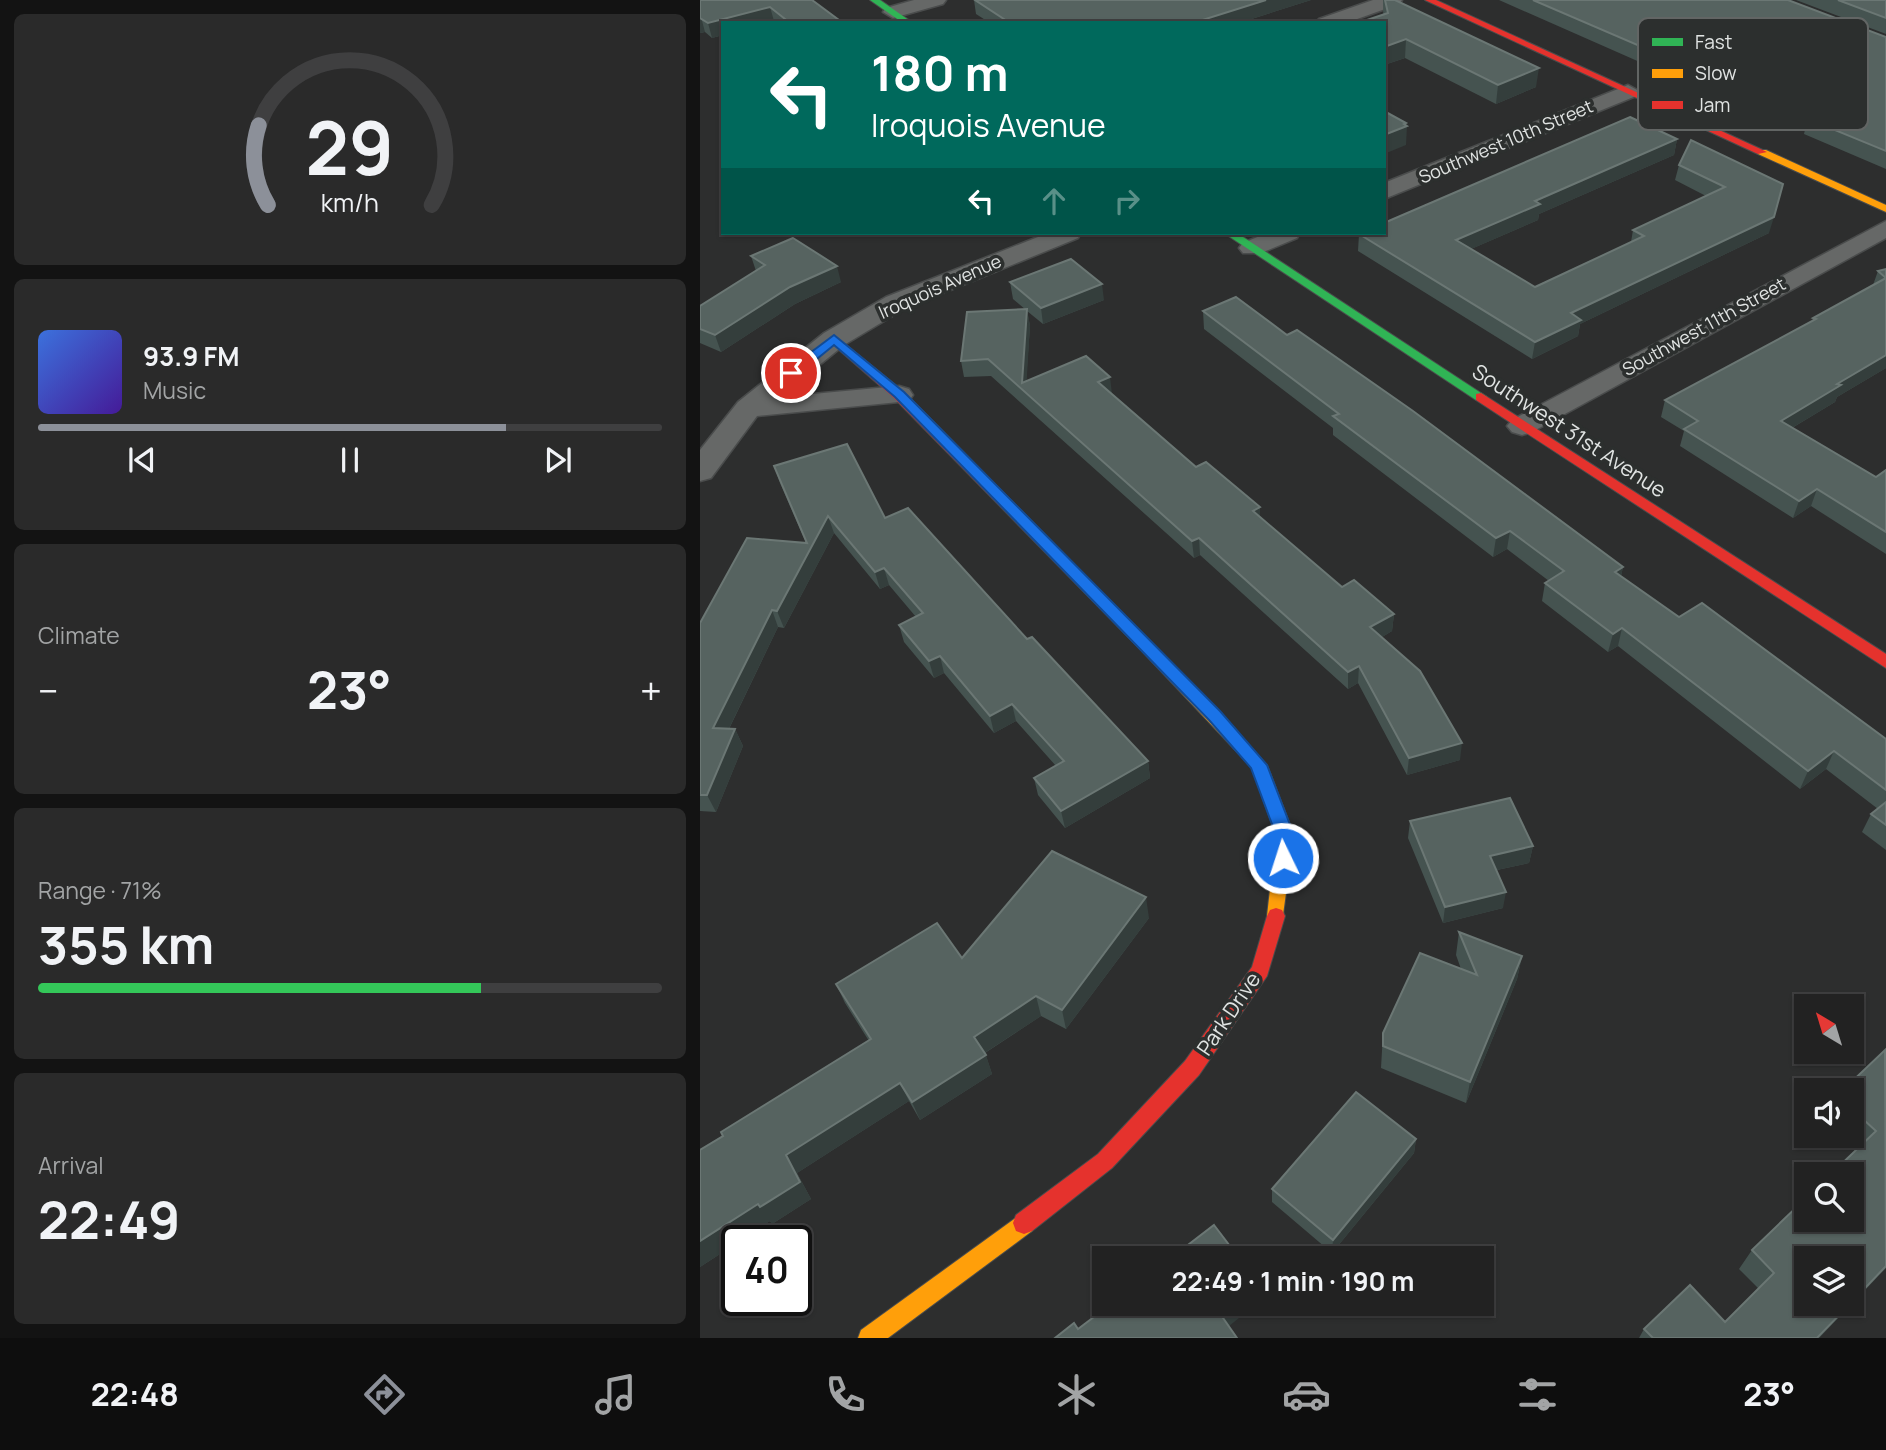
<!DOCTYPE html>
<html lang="en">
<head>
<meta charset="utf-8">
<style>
  body { margin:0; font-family:Manrope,sans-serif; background:#2a2a2a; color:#f1f3f6; height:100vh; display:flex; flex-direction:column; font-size:26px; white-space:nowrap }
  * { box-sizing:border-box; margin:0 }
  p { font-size:23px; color:#a2a4a5 }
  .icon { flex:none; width:38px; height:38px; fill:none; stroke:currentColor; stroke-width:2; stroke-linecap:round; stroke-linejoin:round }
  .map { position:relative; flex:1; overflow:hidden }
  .panel { display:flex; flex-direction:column; gap:14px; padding:14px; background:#131313; width:700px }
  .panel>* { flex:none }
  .top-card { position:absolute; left:21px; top:21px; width:665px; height:214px; border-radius:0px; box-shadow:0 2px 5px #0004,0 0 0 2px #3f3f40; background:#00695c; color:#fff; overflow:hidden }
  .needle { width:46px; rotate:322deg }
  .controls { position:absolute; left:1094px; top:994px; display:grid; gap:14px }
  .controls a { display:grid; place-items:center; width:70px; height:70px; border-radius:0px; background:#222; box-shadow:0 2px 5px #0004,0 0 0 2px #3f3f40; font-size:35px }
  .speed { position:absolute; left:21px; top:1225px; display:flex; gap:14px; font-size:35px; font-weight:700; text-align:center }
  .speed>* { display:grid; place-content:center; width:91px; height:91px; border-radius:50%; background:#222; box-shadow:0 2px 5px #0004,0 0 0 2px #3f3f40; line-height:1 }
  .speed .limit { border:4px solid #111; border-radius:10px; background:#fff; color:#111 }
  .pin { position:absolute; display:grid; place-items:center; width:60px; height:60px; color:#fff; margin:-30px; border:4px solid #fff; border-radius:50%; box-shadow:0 2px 7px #0007 }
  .me { position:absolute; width:77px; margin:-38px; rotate:356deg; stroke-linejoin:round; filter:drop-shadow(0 0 5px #0008) }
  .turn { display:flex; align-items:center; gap:24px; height:147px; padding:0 35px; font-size:32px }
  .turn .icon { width:91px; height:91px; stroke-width:2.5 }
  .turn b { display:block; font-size:49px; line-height:60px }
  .lanes { display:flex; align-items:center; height:66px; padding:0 35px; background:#0003; justify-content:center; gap:35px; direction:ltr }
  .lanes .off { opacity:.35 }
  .big { font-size:52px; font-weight:700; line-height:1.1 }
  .panel .tile { flex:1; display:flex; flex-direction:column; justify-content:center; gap:10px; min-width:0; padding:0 24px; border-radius:10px; background:#2a2a2a }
  .panel .dial { align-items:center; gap:0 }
  .dial svg { height:182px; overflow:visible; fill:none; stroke:#3f3f40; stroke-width:7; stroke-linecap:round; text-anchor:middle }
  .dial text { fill:#f1f3f6; stroke:none }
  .song { display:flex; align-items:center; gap:21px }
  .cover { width:84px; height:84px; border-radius:10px; background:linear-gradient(135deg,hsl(220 70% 55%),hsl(260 70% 35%)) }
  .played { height:7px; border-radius:4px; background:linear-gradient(90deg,#8c9099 75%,#3f3f40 75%) }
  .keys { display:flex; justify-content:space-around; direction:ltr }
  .heat { display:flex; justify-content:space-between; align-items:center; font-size:38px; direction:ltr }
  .charge { height:10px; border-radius:5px; background:linear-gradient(90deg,#34c759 71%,#3f3f40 0) }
  .trip { position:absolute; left:392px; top:1246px; width:402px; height:70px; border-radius:0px; background:#222; box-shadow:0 2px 5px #0004,0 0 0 2px #3f3f40; font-weight:700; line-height:70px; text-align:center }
  .dock { display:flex; height:112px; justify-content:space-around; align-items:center; background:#0e0e0e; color:#a2a4a5 }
  .dock .icon { width:49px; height:49px }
  .dock .on { color:#8c9099 }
  .dock b { font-size:32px; color:#f1f3f6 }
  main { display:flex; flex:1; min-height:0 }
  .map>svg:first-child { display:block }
</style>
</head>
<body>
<main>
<section class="panel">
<div class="tile dial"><svg viewBox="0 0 100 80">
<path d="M14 69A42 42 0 1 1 86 69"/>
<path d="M14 69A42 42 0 0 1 10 34" stroke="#8c9099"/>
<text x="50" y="56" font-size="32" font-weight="700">29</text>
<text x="50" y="72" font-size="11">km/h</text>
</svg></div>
<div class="tile">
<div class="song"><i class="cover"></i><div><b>93.9 FM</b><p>Music</p></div></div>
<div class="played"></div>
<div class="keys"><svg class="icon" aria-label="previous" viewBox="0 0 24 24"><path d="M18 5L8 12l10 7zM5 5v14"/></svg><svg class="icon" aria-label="pause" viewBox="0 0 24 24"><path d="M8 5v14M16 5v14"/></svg><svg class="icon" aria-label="next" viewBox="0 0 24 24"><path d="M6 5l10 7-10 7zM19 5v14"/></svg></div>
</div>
<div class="tile"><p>Climate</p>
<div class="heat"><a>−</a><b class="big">23°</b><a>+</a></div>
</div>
<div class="tile"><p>Range · 71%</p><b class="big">355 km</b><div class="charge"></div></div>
<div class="tile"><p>Arrival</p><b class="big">22:49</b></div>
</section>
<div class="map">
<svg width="1186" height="1338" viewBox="0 0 1186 1338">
  <rect width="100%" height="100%" fill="#2d2e2e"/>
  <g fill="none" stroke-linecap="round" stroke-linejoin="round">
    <defs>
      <g id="street">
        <polygon points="214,0 246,0 243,4 193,18 183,12 186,8"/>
        <polygon points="673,0 702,0 699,4 646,23 616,23 619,19"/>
        <polygon points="928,85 939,91 936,96 684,199 684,183"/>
        <polygon points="1186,221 1186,238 832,432 822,435 812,432 807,426 812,420"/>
        <polygon points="348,233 381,233 378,238 204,309 144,345 80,397 199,386 209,389 213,395 209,401 57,416 11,478 0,481 0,450 38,402 124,333 186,297"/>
        <polygon points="567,233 600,233 597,238 561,253 543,253 539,248 543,243"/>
      </g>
      <g id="fast">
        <polygon points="170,0 180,0 213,23 203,23"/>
        <polygon points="524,233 537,233 787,397 786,400 776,400"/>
      </g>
      <g id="slow">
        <polygon points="1058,150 1066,150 1186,205 1186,212 1058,154"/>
        <polygon points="446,640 451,642 567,765 594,835 582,922 576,924 570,922 567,916 576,835 552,768 441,650 438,646 441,642"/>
        <polygon points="324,1212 332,1215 335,1223 332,1231 188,1338 158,1338 161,1330"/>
      </g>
      <g id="jam">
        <polygon points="725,0 736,0 1067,152 1058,154"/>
        <polygon points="134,335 204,392 451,642 454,646 451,650 441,650 194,398 130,342 128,339"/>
        <polygon points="781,393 1186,654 1186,668 776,400 776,394"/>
        <polygon points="576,908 582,910 585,916 567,976 499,1075 412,1168 332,1231 324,1234 316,1231 313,1223 316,1215 398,1154 485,1061 552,967 567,916 570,910"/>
      </g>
    </defs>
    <use href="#street" stroke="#4a4c4c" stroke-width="3"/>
    <use href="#fast" stroke="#4a4c4c" stroke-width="2"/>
    <use href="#slow" stroke="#4a4c4c" stroke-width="2"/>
    <use href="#jam" stroke="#4a4c4c" stroke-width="2"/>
    <use href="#street" fill="#666867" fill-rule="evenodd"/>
    <use href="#fast" fill="#30b455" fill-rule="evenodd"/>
    <use href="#slow" fill="#ff9f0a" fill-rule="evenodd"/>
    <use href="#jam" fill="#e5322d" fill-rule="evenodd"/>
  </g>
  <g fill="#455350">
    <polygon points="0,0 112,0 143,23 76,23 74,21 69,23 23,23 23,35 12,38 5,32 0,33"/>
    <polygon points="274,0 611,0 539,23 290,23 276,14"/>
    <polygon points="683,0 695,0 836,87 796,104 705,58 684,65"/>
    <polygon points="799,0 1088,0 1186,37 1186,169 1104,134 1106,125 1022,88 1010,93"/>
    <polygon points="1096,0 1186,0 1186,34"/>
    <polygon points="977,139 974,155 839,214 838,220 771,249 835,287 931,242 933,230 1006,196 975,180 979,165 991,140 1069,233 880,324 878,336 832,359 658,251 659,234"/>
    <polygon points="51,256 141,282 95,304 21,352 0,343 0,306 56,271"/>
    <polygon points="1186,269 1186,368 1137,397 1135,402 1092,428 1176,477 1186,470 1186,554 1111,506 1093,518 980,446 984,431 961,417 965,400 1112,322 1113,318 1173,285 1178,271"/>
    <polygon points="310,282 404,300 343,324 327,311 330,326 326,381 412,394 411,394 496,467 560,507 560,517 642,587 694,614 692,631 682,637 760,760 707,775 658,683 648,689 500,555 494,558 291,376 264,377 261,361 326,310 313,299"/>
    <polygon points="503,311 587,335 923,567 921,576 979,617 1186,739 1186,850 1162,832 1171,814 1178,809 1126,769 1100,789 918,646 908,652 842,601 845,583 849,581 807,549 793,557 633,435 633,428 504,329"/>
    <polygon points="74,466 185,518 327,639 448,761 450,778 365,828 338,795 334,778 356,766 316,721 294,733 244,673 234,678 204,642 199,625 216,617 189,585 180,589 134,533 84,628 78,627 29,729 35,729 43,746 16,812 0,811 0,623 106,543 80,483"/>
    <polygon points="710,821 833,846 829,863 797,870 803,908 743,923 708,838"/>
    <polygon points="449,918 366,1029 341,1016 285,1053 292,1074 220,1120 209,1101 97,1173 111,1199 72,1224 70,1221 37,1241 37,1243 0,1267 0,1150 169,1041 145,1003 136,984 262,958"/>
    <polygon points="759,932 822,956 817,979 766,1103 681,1068 683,1033 761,969 756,955"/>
    <polygon points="1186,1051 1186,1268 1119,1338 939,1338 944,1329 1025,1322 1059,1289 1039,1269 1052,1250 1158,1148 1144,1136 1152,1136 1152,1090"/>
    <polygon points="716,1139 714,1153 632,1253 572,1202 572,1189"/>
  </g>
  <g fill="#343e3c">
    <polygon points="566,0 611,0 539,23 493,23"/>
    <polygon points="70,7 74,21 69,23 23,23 23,35 12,38 8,23"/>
    <polygon points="1,17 5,32 0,33 0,18"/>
    <polygon points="706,39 705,58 684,65 684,47"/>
    <polygon points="839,68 836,87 796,104 798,85"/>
    <polygon points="1025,73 1022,88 1010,93 1014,78"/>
    <polygon points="706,123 706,127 707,126 706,145 684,154 684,135"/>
    <polygon points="977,139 974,155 839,214 838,220 755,256 756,240 835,201"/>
    <polygon points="1074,217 1069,233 880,324 878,336 832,359 835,342 871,313"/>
    <polygon points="137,266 141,282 95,304 21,352 15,335 90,287"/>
    <polygon points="402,284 404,300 343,324 341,308"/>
    <polygon points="327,309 330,326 326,392 322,383"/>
    <polygon points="1186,355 1186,368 1137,397 1135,402 1075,438 1081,421 1137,384"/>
    <polygon points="410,377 412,394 400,399 398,382"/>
    <polygon points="1117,489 1111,506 1093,518 1099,501"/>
    <polygon points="560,507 560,525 553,511"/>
    <polygon points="128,516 134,533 84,628 77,611"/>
    <polygon points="810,531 807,549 793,557 796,538"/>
    <polygon points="499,538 500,555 494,558 492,541"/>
    <polygon points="923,567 919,585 915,572"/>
    <polygon points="184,568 189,585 180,589 175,572"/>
    <polygon points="72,610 78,627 21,745 13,728"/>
    <polygon points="694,614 692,631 669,645 670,627"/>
    <polygon points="922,628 918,646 908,652 913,634"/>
    <polygon points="240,656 244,673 234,678 229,661"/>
    <polygon points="659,666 658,683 648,689 648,672"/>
    <polygon points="312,704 316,721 294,733 290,716"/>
    <polygon points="35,729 43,746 16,812 7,795"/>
    <polygon points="762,743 760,760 707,775 709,758"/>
    <polygon points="1134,751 1126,769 1100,789 1108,771"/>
    <polygon points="448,761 450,778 365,828 361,811"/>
    <polygon points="833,846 829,863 787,872 790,856"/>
    <polygon points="806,892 803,908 743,923 745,907"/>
    <polygon points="446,897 449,918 366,1029 362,1010"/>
    <polygon points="822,956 817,979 766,1103 770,1082"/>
    <polygon points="336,996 341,1016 280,1056 274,1037"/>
    <polygon points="286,1055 292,1074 220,1120 212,1102"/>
    <polygon points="200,1083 209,1101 97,1173 111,1199 72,1224 70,1221 40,1241 37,1241 37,1243 0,1267 0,1241 86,1155"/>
    <polygon points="716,1139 714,1153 632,1253 633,1240"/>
    <polygon points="1186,1266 1186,1268 1119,1338 1117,1338 1150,1304 1152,1304 1152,1302"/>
    <polygon points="535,1304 556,1304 523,1331 521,1315"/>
  </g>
  <g fill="#566360" stroke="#6b7774" stroke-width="2">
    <polygon points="0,0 112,0 143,23 90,23 70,7 8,23 0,18"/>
    <polygon points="275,0 566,0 493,23 310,23"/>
    <polygon points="685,0 695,0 839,68 798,85 706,39 684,47 684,23 658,23 688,13"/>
    <polygon points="833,0 1088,0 1186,37 1186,151 1108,119 1119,114 1025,73 1014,78"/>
    <polygon points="1138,0 1186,0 1186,18"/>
    <polygon points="684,111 706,123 704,124 707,126 684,135"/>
    <polygon points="930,117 977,139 835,201 840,204 756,240 835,287 944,236 933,230 1025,187 979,165 991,140 1083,184 1074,217 871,313 881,320 835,342 659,234 663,233 684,233 684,223"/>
    <polygon points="93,238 137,266 90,287 15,335 0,329 0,306 65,265 51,256"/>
    <polygon points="371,259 402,284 341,308 310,282"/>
    <polygon points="1186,269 1186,355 1137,384 1141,385 1081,421 1176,477 1186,470 1186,532 1117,489 1099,501 984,429 998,421 965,400 1116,319 1113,318 1186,278 1178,271"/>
    <polygon points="536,297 587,335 597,330 713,411 923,567 915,572 979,617 1002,603 1186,739 1186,790 1134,751 1108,771 922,628 913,634 845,583 864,571 810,531 796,538 633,416 639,414 503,311"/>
    <polygon points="327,309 322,383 386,356 410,377 398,382 496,467 506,462 560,507 553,511 642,587 654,580 694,614 670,627 720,671 762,743 709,758 659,666 648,672 499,538 492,541 288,359 261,361 267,312"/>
    <polygon points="147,444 185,518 208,508 327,639 332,637 448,761 361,811 334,778 364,761 312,704 290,716 240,656 229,661 199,625 223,613 184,568 175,572 128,516 77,611 72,610 13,728 35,729 7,795 0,795 0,623 47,538 107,543 74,466"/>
    <polygon points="810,798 833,846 790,856 806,892 745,907 710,821"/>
    <polygon points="1186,802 1186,825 1171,814"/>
    <polygon points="352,851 446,897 362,1010 336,996 274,1037 286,1055 212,1102 200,1083 86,1155 100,1182 60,1207 58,1204 0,1241 0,1150 23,1136 21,1132 171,1039 136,984 237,923 262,958"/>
    <polygon points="759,932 822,956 770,1082 683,1046 683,1033 720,953 777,975"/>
    <polygon points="1185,1050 1186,1266 1152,1302 1152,1258 1106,1258 1106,1304 1150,1304 1117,1338 953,1338 944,1329 990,1285 1025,1322 1074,1273 1052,1250 1106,1198 1106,1220 1152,1220 1152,1174 1131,1174 1176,1131 1152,1109 1152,1090 1143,1090"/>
    <polygon points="656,1092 716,1139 633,1240 572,1189"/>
    <polygon points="514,1225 539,1258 471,1258"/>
    <polygon points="411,1304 535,1304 521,1315 537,1338 355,1338 374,1323 378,1329"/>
  </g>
  <polygon fill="#1a73e8" stroke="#114b97" stroke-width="2" points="134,335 204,392 520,711 567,765 594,835 589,863 576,863 574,858 576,835 551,768 509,720 195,397 134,345 96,376 86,376 86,371"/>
  <g text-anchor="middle" stroke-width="7" stroke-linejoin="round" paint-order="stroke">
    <g font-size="18" fill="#e1e4e3" stroke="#2c2f2e">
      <text transform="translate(806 142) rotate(-23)" y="6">Southwest 10th Street</text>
      <text transform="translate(240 287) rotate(-24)" y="6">Iroquois Avenue</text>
      <text transform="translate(1004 327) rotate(-29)" y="6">Southwest 11th Street</text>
    </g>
    <g font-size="21" fill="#e1e4e3" stroke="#2c2f2e">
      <text transform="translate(869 431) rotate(33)" y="7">Southwest 31st Avenue</text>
      <text transform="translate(529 1014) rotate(-56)" y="7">Park Drive</text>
    </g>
  </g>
  <rect x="938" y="18" width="230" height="112" rx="10" fill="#2c2f2e" stroke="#626564" stroke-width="2"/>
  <rect x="952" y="38" width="31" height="8" fill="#30b455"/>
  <rect x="952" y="69" width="31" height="9" fill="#ff9f0a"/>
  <rect x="952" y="101" width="31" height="8" fill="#e5322d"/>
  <g font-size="19" fill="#e1e4e3">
    <text x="995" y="49">Fast</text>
    <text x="995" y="80">Slow</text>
    <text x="995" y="112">Jam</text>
  </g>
</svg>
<div class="controls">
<a><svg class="needle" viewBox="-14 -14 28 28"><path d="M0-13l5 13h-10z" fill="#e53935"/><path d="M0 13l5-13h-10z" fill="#a2a4a5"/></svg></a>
<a><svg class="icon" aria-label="sound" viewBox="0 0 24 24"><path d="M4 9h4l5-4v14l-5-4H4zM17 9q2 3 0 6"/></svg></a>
<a><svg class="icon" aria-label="search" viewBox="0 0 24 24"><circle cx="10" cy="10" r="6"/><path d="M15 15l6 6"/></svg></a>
<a><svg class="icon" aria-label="layers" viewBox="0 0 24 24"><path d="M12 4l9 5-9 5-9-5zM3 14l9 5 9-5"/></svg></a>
</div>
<div class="speed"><div class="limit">40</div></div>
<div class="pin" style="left:91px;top:373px;background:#d93025"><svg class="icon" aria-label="arrive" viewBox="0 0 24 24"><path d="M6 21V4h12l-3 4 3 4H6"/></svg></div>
<svg class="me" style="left:583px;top:858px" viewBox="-20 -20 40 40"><circle r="17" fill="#1a73e8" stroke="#fff" stroke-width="3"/><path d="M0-11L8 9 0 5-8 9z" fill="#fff"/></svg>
<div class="trip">22:49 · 1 min · 190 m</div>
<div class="top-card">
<div class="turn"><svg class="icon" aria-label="left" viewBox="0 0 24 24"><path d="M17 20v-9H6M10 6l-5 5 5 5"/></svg><div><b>180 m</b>Iroquois Avenue</div></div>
<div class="lanes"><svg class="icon" aria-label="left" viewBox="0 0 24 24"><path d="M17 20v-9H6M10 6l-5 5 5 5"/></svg><svg class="icon off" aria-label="ahead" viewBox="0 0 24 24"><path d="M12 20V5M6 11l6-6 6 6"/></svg><svg class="icon off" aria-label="right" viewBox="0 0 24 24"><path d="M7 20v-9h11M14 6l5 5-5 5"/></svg></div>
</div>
</div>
</main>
<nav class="dock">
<b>22:48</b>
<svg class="icon on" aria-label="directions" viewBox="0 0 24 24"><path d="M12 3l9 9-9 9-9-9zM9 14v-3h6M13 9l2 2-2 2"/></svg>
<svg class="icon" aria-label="music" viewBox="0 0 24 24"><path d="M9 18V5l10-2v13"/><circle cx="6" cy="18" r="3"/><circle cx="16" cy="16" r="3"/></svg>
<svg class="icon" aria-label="phone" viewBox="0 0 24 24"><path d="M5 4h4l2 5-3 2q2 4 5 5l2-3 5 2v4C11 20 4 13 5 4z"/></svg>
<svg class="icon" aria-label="climate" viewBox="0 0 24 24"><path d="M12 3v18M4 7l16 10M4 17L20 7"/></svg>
<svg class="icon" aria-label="car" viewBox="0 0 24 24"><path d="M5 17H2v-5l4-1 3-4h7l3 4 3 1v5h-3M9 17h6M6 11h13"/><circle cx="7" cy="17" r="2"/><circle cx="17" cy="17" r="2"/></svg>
<svg class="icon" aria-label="filters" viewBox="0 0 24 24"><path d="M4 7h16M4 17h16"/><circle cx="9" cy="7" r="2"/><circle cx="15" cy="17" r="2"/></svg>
<b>23°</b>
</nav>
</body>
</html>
